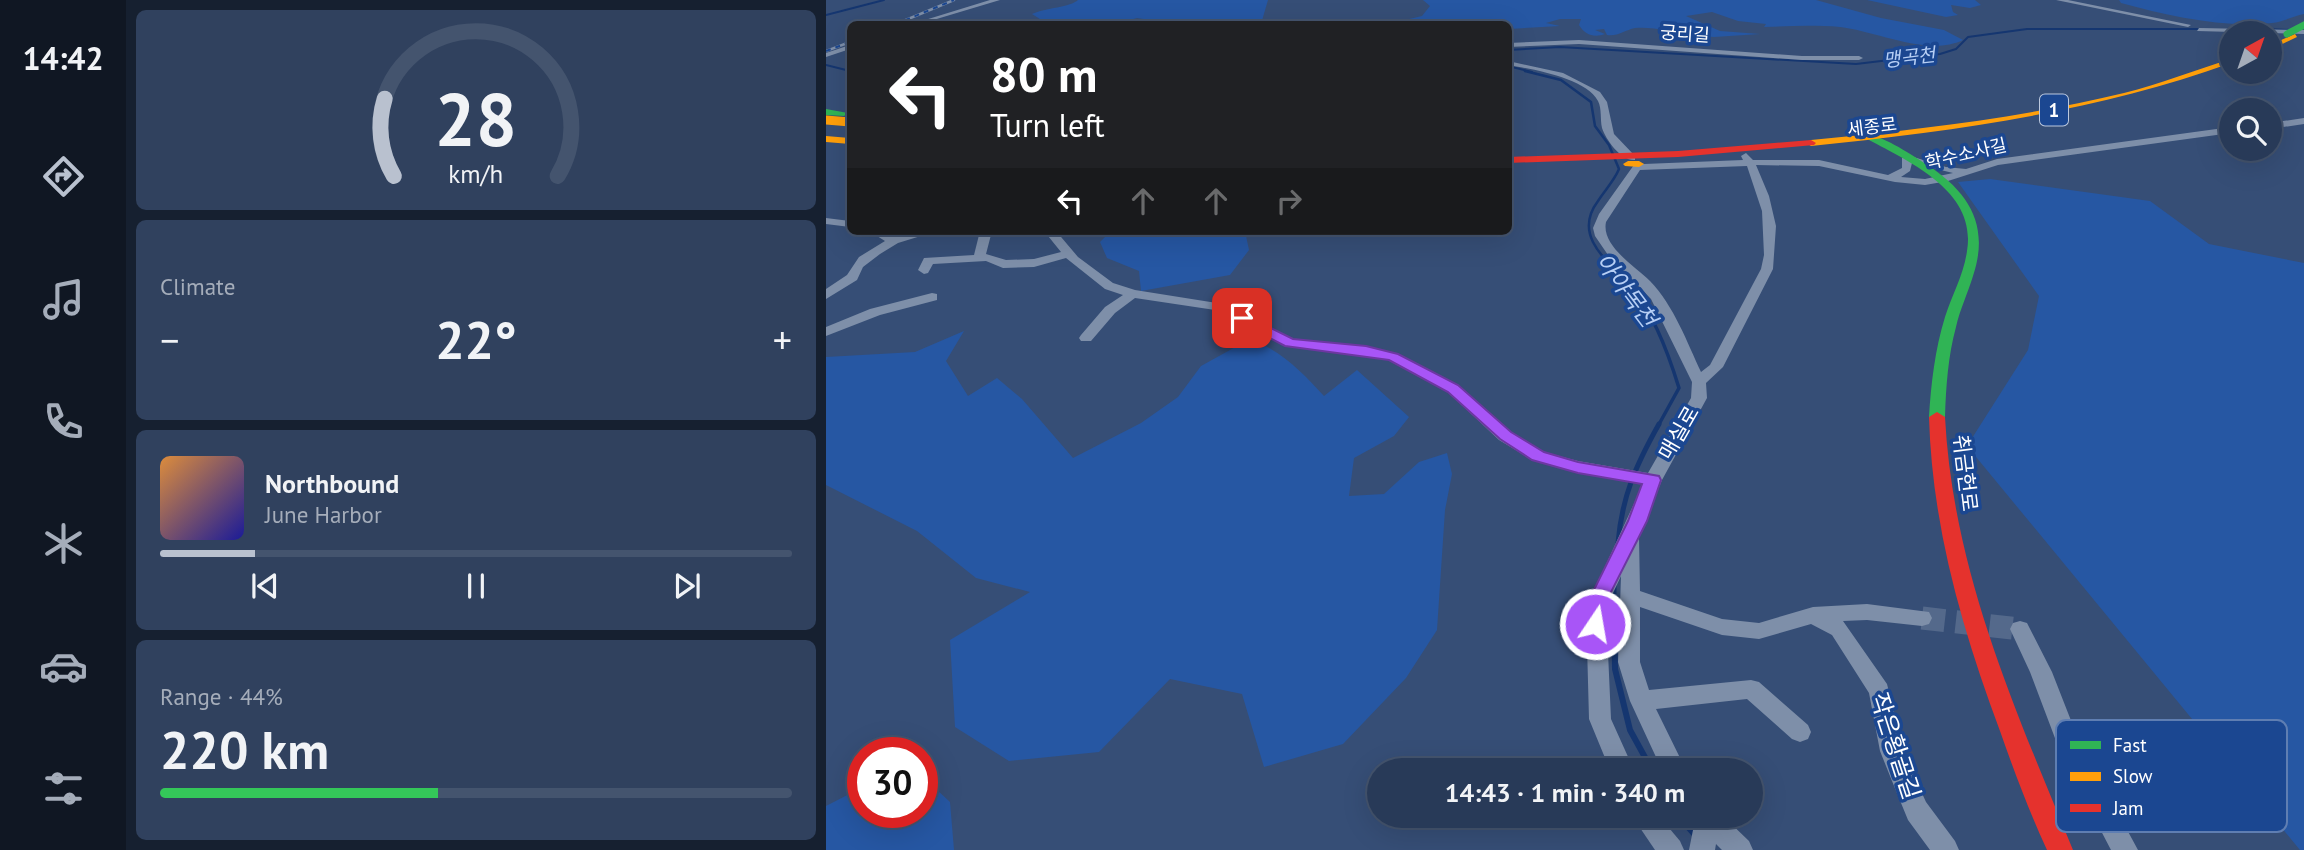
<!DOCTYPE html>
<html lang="en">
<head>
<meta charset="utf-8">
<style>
  body { margin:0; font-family:"PT Sans","Noto Sans KR",sans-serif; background:#30415e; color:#f1f3f6; height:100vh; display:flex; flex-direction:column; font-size:26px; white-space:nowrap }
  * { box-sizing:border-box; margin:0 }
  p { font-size:23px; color:#a5adba }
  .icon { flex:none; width:38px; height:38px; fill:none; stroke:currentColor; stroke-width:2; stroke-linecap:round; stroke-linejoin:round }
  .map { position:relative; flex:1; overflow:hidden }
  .panel { display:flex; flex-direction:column; gap:10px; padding:10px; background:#162030; width:700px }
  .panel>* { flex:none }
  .hud { position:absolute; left:21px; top:21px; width:665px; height:214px; border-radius:10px; box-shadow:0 7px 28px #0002,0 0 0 2px #44546e; background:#202124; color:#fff; overflow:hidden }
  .needle { width:46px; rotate:40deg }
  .buttons { position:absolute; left:1393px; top:21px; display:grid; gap:14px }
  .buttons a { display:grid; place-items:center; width:63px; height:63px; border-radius:50%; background:#283a58; box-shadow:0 7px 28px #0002,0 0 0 2px #44546e; font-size:35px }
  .speed { position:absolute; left:21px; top:737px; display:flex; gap:14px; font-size:35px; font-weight:700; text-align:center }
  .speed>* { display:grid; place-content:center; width:91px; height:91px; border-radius:50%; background:#283a58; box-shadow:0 7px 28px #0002,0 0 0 2px #44546e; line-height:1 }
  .speed .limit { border:10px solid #d22; background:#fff; color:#111 }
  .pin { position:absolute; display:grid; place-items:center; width:60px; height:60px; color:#fff; margin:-30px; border-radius:14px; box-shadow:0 4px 10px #0006 }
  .me { position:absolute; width:77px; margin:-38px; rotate:12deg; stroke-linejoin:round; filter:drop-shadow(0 0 5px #0008) }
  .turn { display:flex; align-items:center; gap:24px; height:147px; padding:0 28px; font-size:32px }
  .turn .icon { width:91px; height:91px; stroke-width:2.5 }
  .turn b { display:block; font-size:49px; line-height:60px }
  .lanes { display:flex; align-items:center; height:66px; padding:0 28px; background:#0003; justify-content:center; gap:35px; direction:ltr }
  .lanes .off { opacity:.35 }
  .big { font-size:52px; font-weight:800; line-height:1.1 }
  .panel .tile { flex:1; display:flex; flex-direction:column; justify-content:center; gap:10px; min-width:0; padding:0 24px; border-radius:10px; background:#30415e }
  .panel .dial { align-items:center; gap:0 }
  .dial svg { height:182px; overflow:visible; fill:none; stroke:#44546e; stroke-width:7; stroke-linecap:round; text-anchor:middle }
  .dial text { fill:#f1f3f6; stroke:none }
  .song { display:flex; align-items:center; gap:21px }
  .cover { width:84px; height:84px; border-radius:10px; background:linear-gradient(135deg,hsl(30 70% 55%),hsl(240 70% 35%)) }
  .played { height:7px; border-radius:4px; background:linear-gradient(90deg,#b9c1cf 15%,#44546e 15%) }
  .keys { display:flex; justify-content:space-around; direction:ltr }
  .heat { display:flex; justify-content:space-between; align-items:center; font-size:38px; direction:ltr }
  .charge { height:10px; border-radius:5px; background:linear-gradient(90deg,#34c759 44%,#44546e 0) }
  .trip { position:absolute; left:541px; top:758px; width:396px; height:70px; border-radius:35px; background:#283a58; box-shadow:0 7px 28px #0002,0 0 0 2px #44546e; font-weight:800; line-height:70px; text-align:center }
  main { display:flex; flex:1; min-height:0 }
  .tab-bar { display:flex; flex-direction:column; width:126px; justify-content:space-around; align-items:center; background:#101723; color:#a5adba }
  .tab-bar .icon { width:49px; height:49px }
  .tab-bar .on { color:#b9c1cf }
  .tab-bar b { font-size:32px; color:#f1f3f6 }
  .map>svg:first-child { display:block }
</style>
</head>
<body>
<main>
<nav class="tab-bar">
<b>14:42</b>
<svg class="icon on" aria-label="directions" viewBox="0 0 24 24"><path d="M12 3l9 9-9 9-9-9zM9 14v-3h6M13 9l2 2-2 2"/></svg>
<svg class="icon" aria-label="music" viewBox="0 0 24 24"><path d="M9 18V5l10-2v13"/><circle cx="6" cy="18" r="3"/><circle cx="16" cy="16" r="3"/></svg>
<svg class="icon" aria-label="phone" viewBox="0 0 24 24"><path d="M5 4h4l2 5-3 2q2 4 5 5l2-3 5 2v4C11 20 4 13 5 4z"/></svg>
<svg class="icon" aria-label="climate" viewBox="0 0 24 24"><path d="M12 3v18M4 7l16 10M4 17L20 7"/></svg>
<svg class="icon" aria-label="car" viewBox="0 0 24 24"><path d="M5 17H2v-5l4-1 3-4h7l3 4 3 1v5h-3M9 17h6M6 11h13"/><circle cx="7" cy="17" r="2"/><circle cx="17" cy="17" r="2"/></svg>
<svg class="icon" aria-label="filters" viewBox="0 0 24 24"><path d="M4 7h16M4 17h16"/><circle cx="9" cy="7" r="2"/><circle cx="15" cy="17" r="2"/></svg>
</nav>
<section class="panel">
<div class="tile dial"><svg viewBox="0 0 100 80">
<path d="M14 69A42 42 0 1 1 86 69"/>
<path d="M14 69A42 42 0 0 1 10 35" stroke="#b9c1cf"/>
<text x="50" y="56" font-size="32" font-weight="700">28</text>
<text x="50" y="72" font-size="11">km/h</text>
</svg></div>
<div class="tile"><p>Climate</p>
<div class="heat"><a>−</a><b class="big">22°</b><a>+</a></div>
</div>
<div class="tile">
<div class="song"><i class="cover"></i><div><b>Northbound</b><p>June Harbor</p></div></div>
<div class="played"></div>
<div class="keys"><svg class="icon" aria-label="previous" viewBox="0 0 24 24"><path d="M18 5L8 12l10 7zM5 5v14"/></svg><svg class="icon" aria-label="pause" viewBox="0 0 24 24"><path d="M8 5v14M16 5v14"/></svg><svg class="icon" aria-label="next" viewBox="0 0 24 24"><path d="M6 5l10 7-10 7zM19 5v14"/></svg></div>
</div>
<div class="tile"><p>Range · 44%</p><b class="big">220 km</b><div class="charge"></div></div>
</section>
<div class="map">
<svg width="1478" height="850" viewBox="0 0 1478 850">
  <rect width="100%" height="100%" fill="#364e76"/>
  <g fill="#2657a3">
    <path d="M 252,0 L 442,0 L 435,24 L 350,24 L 311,18 L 289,24 L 181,24 L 214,19 L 206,14 C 219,8 245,7 252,0 Z"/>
    <path d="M 597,0 L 990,0 L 1055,18 L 1118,30 L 1137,40 C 1102,57 1050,31 1014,27 C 989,25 963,26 938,27 L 940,24 L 912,21 L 886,12 L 860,16 L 894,31 L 934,34 L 888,37 L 865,35 L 868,33 C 850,33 825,26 809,28 C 799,30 791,37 781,35 L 778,29 L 769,30 L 779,34 C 768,38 759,35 753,25 L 755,19 L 734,19 L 720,23 L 734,26 L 683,29 L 682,24 L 625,20 L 619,24 L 572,24 L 579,20 L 596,16 L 604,6 Z"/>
    <polygon points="1041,0 1149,0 1155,5 1144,8 1125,5 1127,12 1132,15 1120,17"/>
    <path d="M 1293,0 L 1478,0 L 1478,14 C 1467,16 1457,22 1446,23 C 1396,28 1343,16 1295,3 Z"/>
    <polygon points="1164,179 1324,201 1383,244 1478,263 1478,850 1474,850 1141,446 1202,350 1213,296 1132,182"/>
    <polygon points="285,231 419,231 423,250 404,275 315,291 313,271 281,258 274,242"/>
    <path d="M 138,331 L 120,361 L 142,396 L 171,378 L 196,399 L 247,458 L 315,423 L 352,397 L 375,366 L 424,339 C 456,351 476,372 498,396 L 531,370 L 583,417 L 568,436 L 528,458 L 523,496 L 558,494 L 593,462 L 621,453 L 626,474 L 619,510 L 611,630 L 580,678 L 517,744 L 438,767 L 416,694 L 344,679 L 273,752 L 183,761 L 129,727 L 124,640 L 204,592 L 150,578 L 91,531 L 0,485 L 0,357 L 89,352 Z"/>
    <polygon points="96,776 124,802 128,850 0,850 0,806 37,787 37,812 96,812"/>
  </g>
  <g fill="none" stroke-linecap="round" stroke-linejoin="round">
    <g stroke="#153670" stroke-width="2">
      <polyline points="0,15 58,0"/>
      <polyline points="1440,29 1463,30"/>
      <polyline points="682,50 734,47 1030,64 1114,54 1130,49 1142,37 1201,29 1376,29"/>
      <polyline points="0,65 24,71"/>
      <polyline points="682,66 706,72"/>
    </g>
    <path stroke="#153670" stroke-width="2.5" d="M 699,71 L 735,80 L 765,102 L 769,126 L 783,145 L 793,169 C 788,181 779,190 772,201 C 748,233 776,257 799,279"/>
    <path stroke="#153670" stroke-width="3.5" d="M 797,277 C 825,307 841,349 853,388 L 832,426"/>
    <g stroke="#153670" stroke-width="5">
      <path d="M 792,543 C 796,496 810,465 833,424"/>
      <polyline points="788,586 788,613"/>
    </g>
    <g stroke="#153670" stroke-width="6">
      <polyline points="788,611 789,669 804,730 826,770"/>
      <polyline points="852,816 870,836"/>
    </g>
    <polyline stroke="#54698b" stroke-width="23" stroke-dasharray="23 11" stroke-linecap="butt" points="1096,618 1194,629"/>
    <g fill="#7e8fa9" fill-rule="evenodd">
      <polygon points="164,0 174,0 94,24 86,24"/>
      <polygon points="1230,0 1242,0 1365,25 1362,27"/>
      <polygon points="1373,28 1478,30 1478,34 1371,31"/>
      <polygon points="753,40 976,56 1033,56 1037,58 1033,60 976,60 753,44 682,47 682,43"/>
      <polygon points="24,45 24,49 0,57 0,53"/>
      <path d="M 682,61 L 737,73 L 774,92 L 781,102 L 788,134 L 809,156 L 809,160 C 795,161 780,140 776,128 C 774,119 776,109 772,101 C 760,78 706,69 682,65 Z"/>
      <polygon points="1478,118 1478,124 1444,129 1444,123"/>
      <path d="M 1405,127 L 1405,133 L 1172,165 L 1122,181 L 1099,185 L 1069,182 L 993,166 L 930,165 L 943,196 L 950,226 L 947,269 L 897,367 L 880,383 L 881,398 L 836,480 L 813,537 L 814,591 L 896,619 L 933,623 L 987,607 L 1041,604 L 1103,612 L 1106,618 L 1103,624 L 1096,626 L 1041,620 L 1017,621 L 1061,684 L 1078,751 L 1089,778 L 1100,802 L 1129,841 L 1133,850 L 1104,850 L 1082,820 L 1066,781 L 1054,751 L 1043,693 L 1006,635 L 985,624 L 933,639 L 896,635 L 814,607 L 814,662 L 823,690 L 925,680 L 933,682 L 982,725 L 985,732 L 982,739 L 974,742 L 966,739 L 921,699 L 830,709 L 860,770 L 836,770 L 804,701 L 792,662 L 795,576 L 780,608 L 785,719 L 808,770 L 784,770 L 763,719 L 760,608 L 817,484 L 752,473 L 706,460 L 673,440 L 622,392 L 562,360 L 540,355 L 464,347 L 389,310 L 309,298 L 289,313 L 265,341 L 255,341 L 253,338 L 255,335 L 279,307 L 297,295 L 279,289 L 240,258 L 208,267 L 177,268 L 160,261 L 107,264 L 102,273 L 98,274 L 92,270 L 98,258 L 148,255 L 154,231 L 166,231 L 160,254 L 180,260 L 208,259 L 235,252 L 218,231 L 230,231 L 252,257 L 287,283 L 309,290 L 397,304 L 467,339 L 540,347 L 572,354 L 632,386 L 685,432 L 718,452 L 752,461 L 822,473 L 865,398 L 866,382 L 825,299 L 782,255 L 769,236 L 767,228 L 773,214 L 810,162 L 818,164 L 917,160 L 915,156 L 920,153 L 927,160 L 993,160 L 1062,175 L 1076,168 L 1076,158 L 1081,155 L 1120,167 L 1140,169 L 1171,159 ZM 1086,163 L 1127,173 L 1099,179 L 1075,177 L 1084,171 ZM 921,166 L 936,211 L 938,255 L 935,269 L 884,365 L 875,372 C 861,342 848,306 824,281 C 809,266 775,246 780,222 L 814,170 Z"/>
      <polygon points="0,218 24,221 24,227 0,224"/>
      <polygon points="43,231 58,231 69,237 92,231 111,231 72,243 54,254 37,267 31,280 0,299 0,289 21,275 33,257 59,241"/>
      <polygon points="106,293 111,294 111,300 54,315 0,336 0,327 44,309"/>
      <polygon points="1194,621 1201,623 1226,672 1253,741 1312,850 1285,850 1235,754 1204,672 1184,629 1187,623"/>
      <polygon points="806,816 833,816 854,841 858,850 829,850"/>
      <polygon points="868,816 897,816 923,841 927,850 896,850 890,844 889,850 863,850 869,820"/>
    </g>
    <g fill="#30b455" fill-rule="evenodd">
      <polygon points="0,109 22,113 18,116 0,115"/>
      <path d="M 1043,136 C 1057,135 1087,156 1100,164 C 1143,192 1164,225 1147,276 C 1142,293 1134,309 1130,327 C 1122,356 1120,387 1119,417 L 1111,422 L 1103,417 C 1105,384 1109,349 1119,317 C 1126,295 1138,274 1141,251 C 1151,192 1086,163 1043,140 Z"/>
    </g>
    <g fill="#ff9f0a" fill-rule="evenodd">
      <polygon points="1469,34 1471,37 1444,50 1444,45"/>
      <path d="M 1405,59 L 1405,63 C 1269,112 1129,131 985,146 L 980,143 L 985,140 C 1090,130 1195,118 1298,93 C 1334,84 1369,70 1405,59 Z"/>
      <polygon points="0,136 24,138 24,144 0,142"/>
      <polygon points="802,161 813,161 818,164 813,167 799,166 797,164"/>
    </g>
    <g fill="#e5322d" fill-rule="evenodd">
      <polygon points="985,140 990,143 988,145 852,157 682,163 682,157 852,151"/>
      <path d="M 1111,412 L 1119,417 C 1127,571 1189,709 1247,850 L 1221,850 C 1203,811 1188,771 1174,731 C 1136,629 1106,526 1103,417 Z"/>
    </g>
    <defs>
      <g id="rail">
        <polyline points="70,24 128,0"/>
        <polyline points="0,51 24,42"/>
      </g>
    </defs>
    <use href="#rail" stroke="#7e8fa9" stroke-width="2.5"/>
    <use href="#rail" stroke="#1b4791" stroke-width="2" stroke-dasharray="5" stroke-linecap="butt"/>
    <polyline stroke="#30b455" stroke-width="7" points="1461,34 1478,25"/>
    <polyline stroke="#ff9f0a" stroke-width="9" points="0,120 24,122"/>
  </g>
  <polygon fill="#a855f7" stroke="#6d37a1" stroke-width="2" points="416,314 467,339 540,346 572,354 632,385 685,432 718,452 752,462 833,476 835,480 821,521 784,594 776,630 769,633 762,630 759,624 759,608 802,521 816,484 752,473 706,460 674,439 622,392 563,360 459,346 411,321 411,315"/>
  <g text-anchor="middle" stroke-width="7" stroke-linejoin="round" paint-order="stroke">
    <g font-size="18" fill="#fff" stroke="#1b4791">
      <text transform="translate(859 34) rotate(4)" y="6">궁리길</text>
      <text transform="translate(1046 127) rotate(-7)" y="6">세종로</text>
      <text transform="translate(1140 154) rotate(-13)" y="6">학수소사길</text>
    </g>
    <g font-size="19" font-style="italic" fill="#b7cff5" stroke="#1b4791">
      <text transform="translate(1083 57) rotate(-7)" y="7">맹곡천</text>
    </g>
    <rect fill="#1b4791" stroke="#bbc8de" stroke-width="2" x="1214" y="94.5" width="28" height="31" rx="5"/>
    <g font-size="19" font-weight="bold" fill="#fff">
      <text x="1228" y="117">1</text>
    </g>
    <g font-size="21" fill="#fff" stroke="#1b4791">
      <text transform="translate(853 433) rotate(-60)" y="7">매실로</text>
      <text transform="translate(1139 473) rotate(83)" y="7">취금헌로</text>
    </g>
    <g font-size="23" font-style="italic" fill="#b7cff5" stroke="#1b4791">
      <text transform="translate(800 290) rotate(53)" y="8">아야목천</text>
    </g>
    <g font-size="24" fill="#fff" stroke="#1b4791">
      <text transform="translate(1069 746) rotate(72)" y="8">작은황골길</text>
    </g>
  </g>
  <rect x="1230" y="720" width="231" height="112" rx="10" fill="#1b4791" stroke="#5f7eb2" stroke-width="2"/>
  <rect x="1244" y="741" width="31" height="8" fill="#30b455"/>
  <rect x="1244" y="772" width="31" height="9" fill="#ff9f0a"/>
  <rect x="1244" y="804" width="31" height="8" fill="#e5322d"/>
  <g font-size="19" fill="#fff">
    <text x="1287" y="752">Fast</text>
    <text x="1287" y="783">Slow</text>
    <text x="1287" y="815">Jam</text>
  </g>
</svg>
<div class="buttons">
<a><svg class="needle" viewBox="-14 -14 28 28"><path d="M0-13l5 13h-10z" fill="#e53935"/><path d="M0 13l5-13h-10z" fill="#a5adba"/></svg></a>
<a><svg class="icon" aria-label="search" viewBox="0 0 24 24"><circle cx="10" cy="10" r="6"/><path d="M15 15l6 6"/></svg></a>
</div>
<div class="speed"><div class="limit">30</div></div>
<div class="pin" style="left:416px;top:318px;background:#d93025"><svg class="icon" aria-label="arrive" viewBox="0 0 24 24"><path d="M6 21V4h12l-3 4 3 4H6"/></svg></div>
<svg class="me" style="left:769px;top:624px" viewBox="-20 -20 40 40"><circle r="17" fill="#a855f7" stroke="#fff" stroke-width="3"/><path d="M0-11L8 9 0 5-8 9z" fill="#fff"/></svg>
<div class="trip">14:43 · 1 min · 340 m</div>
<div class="hud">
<div class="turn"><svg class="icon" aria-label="left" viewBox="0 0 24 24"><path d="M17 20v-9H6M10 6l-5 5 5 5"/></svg><div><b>80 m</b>Turn left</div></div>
<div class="lanes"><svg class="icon" aria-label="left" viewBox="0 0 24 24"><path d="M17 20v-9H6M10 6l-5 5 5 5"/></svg><svg class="icon off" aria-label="ahead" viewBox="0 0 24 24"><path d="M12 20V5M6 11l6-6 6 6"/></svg><svg class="icon off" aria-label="ahead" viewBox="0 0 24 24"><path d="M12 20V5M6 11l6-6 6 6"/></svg><svg class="icon off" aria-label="right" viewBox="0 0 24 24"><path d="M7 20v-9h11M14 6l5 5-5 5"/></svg></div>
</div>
</div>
</main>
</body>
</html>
